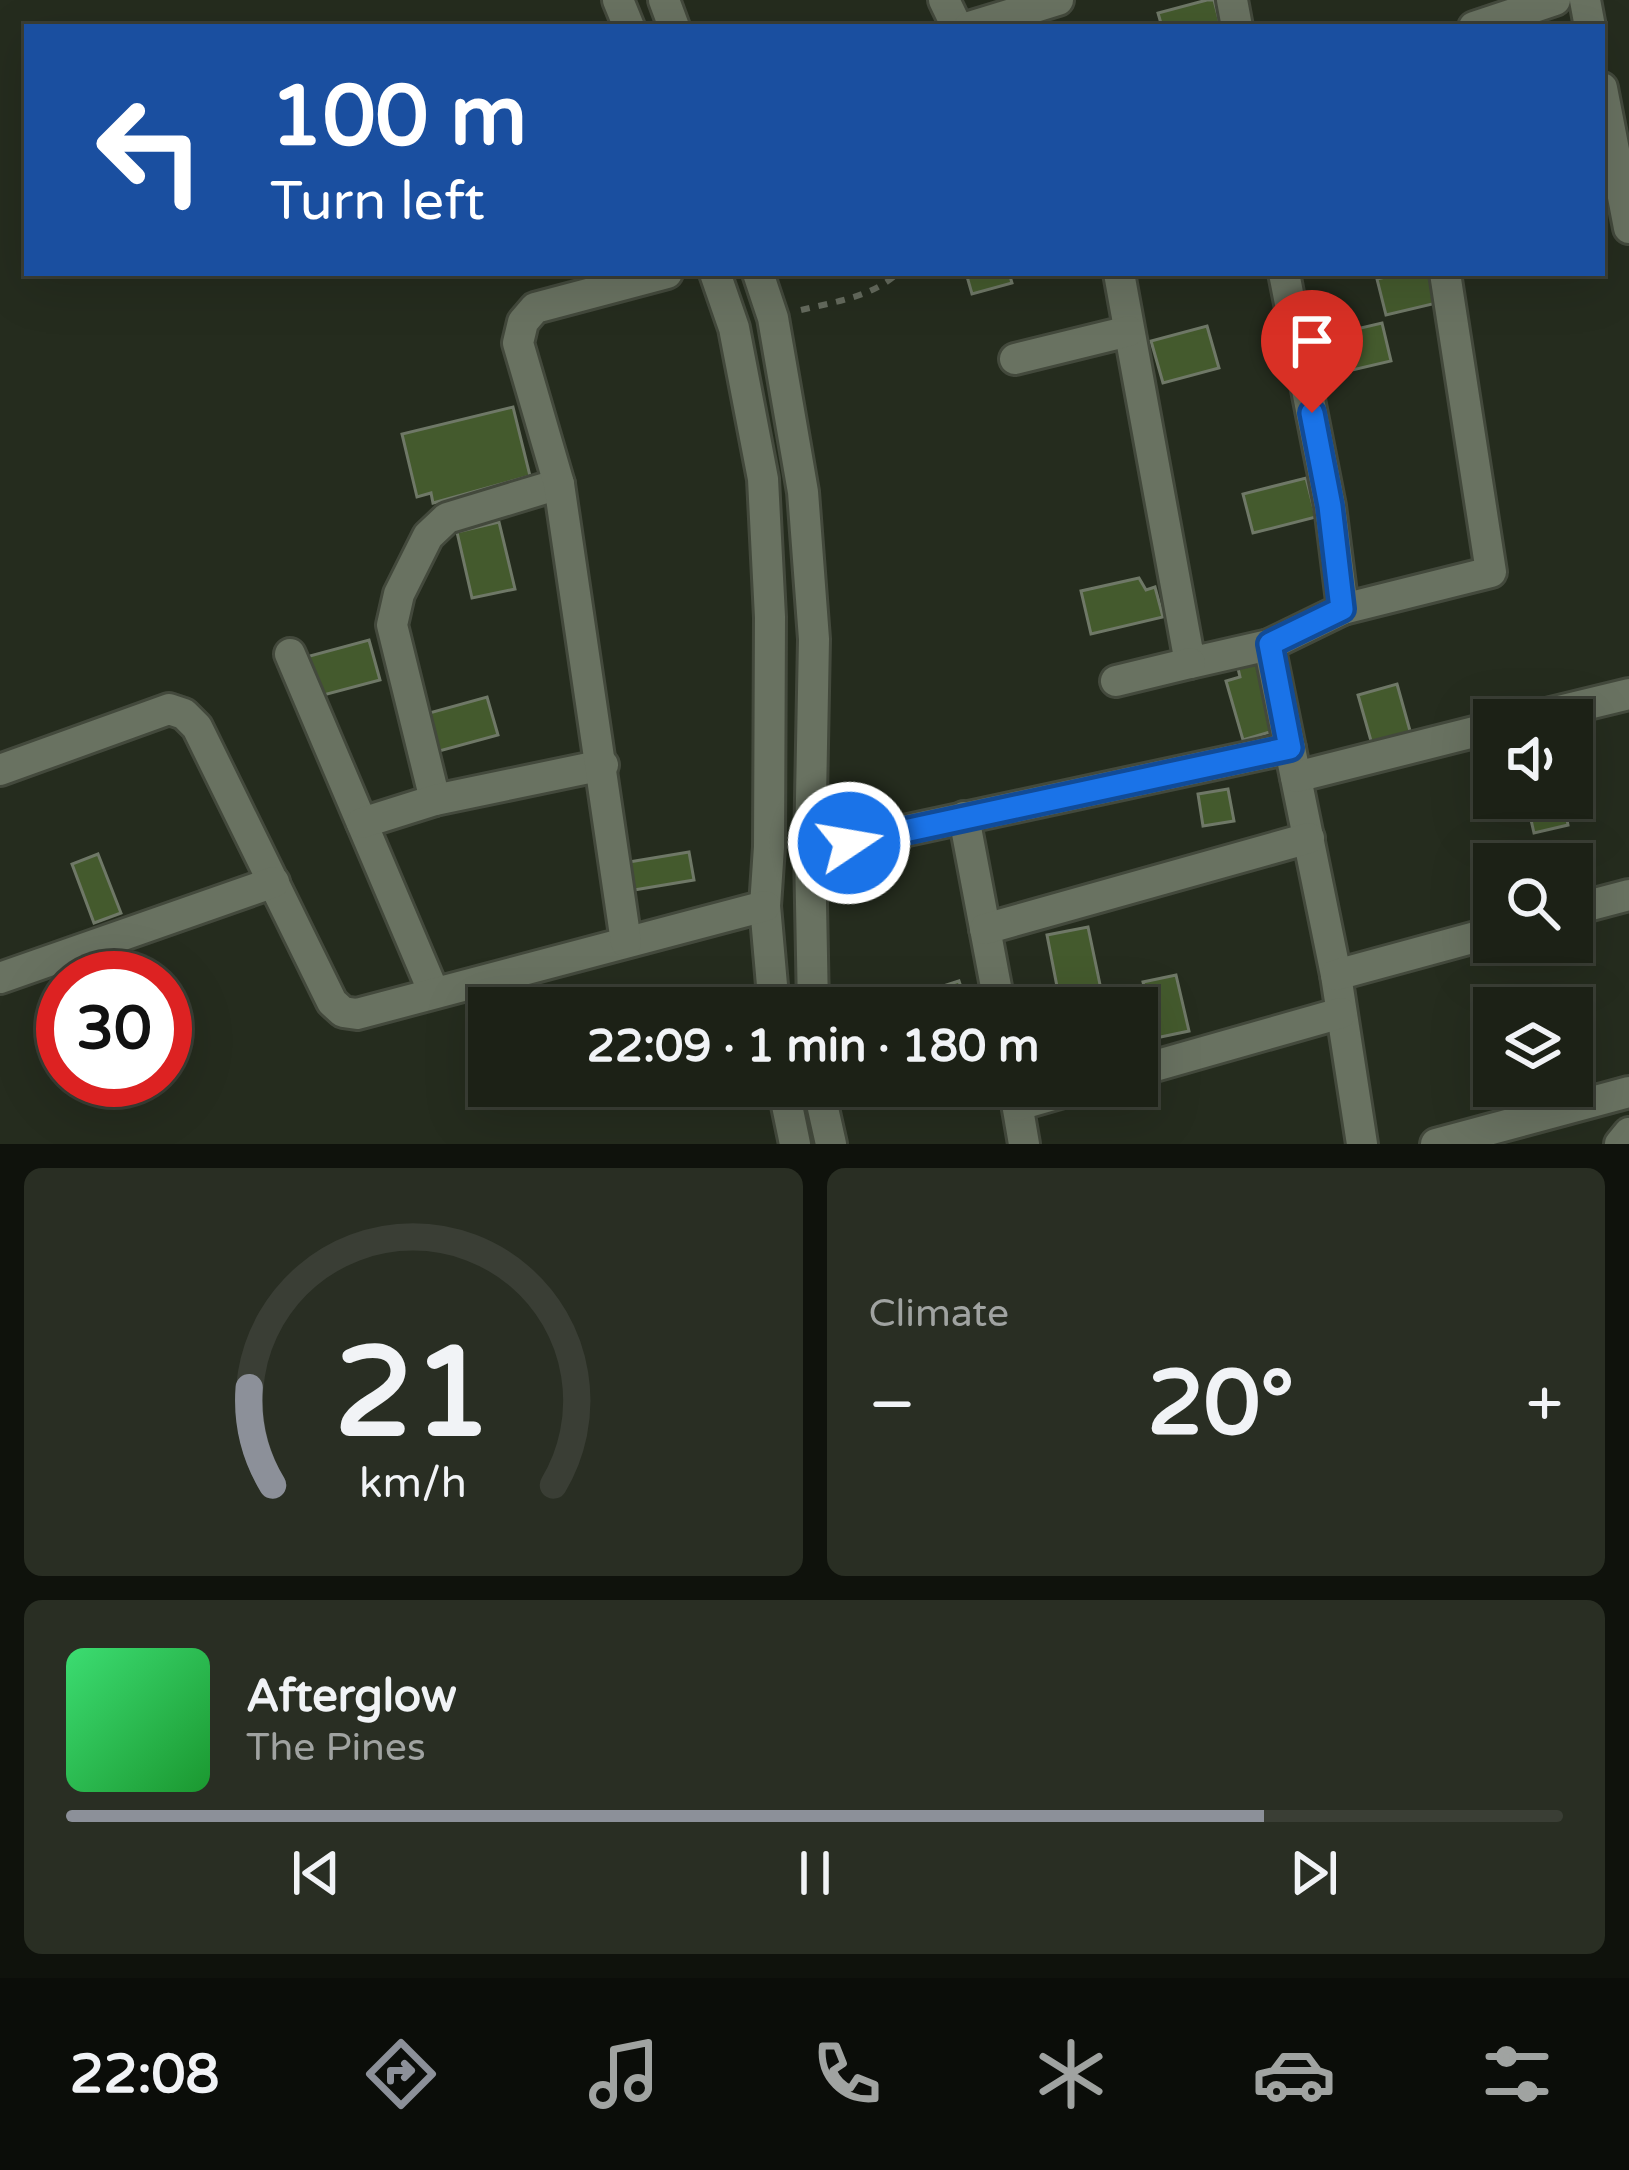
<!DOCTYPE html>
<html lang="en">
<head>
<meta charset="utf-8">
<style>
  body { margin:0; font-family:"Varela Round",sans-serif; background:#292e23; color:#f1f3f6; height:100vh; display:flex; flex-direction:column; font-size:45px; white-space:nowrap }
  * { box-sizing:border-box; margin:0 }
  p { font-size:39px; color:#a0a3a1 }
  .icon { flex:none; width:66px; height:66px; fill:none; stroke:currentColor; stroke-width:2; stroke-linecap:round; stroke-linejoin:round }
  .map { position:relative; height:1144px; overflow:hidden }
  .sheet { display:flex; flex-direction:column; gap:24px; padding:24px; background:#0f120c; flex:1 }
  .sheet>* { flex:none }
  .banner { position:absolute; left:24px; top:24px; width:1581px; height:252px; border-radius:0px; box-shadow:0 12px 48px #0002,0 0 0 3px #3a3e35; background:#1a4fa0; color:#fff; overflow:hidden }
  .tools { position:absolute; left:1473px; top:699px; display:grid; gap:24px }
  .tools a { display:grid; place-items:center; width:120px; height:120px; border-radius:0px; background:#1c2116; box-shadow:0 12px 48px #0002,0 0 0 3px #3a3e35; font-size:60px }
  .speed { position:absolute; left:36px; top:951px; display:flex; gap:24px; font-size:60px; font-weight:700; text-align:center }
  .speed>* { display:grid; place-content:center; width:156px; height:156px; border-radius:50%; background:#1c2116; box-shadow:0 12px 48px #0002,0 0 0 3px #3a3e35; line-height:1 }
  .speed .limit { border:18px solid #d22; background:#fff; color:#111 }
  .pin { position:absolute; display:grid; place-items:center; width:102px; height:102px; color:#fff; margin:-123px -51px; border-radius:50% 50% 50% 0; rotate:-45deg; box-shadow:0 0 12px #0007 }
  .pin .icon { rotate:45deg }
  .me { position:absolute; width:132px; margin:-66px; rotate:78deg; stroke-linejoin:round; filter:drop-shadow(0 0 9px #0008) }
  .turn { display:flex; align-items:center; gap:42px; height:252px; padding:0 48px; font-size:54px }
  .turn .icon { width:156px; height:156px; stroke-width:2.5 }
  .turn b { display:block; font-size:84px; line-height:102px }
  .big { font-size:90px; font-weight:700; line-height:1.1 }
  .sheet .tile { flex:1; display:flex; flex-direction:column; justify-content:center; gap:18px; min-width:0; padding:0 42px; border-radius:18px; background:#292e23 }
  .sheet .dial { align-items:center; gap:0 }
  .dial svg { height:312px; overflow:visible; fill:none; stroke:#3a3e35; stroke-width:7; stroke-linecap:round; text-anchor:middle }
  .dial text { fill:#f1f3f6; stroke:none }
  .song { display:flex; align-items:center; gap:36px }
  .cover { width:144px; height:144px; border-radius:18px; background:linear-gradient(135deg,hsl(140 70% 55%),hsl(130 70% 35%)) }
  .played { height:12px; border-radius:6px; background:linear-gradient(90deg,#8c9099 80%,#3a3e35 80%) }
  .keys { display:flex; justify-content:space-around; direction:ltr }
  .heat { display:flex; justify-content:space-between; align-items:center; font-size:66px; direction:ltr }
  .sheet .tiles { flex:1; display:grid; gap:24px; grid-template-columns:1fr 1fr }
  .tile:last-child { grid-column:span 2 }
  .trip { position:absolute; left:468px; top:987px; width:690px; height:120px; border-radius:0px; background:#1c2116; box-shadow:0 12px 48px #0002,0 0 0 3px #3a3e35; font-weight:700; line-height:120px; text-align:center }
  .menu { display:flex; height:192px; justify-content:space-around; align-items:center; background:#0b0d09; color:#a0a3a1 }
  .menu .icon { width:84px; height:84px }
  .menu .active { color:#8c9099 }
  .menu b { font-size:54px; color:#f1f3f6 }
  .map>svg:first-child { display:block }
</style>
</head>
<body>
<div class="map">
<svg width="1629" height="1144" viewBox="0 0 1629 1144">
  <rect width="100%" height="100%" fill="#252c1e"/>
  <g fill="#445a2d" stroke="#6f7867" stroke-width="3">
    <polygon points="1207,0 1214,0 1221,27 1162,27 1158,13"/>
    <polygon points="966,273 1009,273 1012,283 972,294"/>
    <polygon points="1402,273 1434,273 1441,302 1386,315 1377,279"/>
    <polygon points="1382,323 1391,361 1331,375 1322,337"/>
    <polygon points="1207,326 1219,368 1163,383 1151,341"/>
    <polygon points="513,407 530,476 433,503 431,493 417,497 402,434"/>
    <polygon points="1306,478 1316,517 1253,533 1243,494"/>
    <polygon points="499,522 515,589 472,598 457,532"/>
    <polygon points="1139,578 1146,590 1155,587 1163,617 1091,634 1081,591"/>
    <polygon points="369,640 380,680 316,697 306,657"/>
    <polygon points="1259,658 1280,729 1243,740 1226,681 1240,677 1237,664"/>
    <polygon points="1397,684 1412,738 1373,748 1358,695"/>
    <polygon points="487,697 498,735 432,753 422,715"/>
    <polygon points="1228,789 1234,821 1203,826 1198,794"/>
    <polygon points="1526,798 1563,798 1568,825 1534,833"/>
    <polygon points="689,852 694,880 628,891 623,863"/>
    <polygon points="98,854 121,913 94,923 72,864"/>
    <polygon points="1088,927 1103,999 1061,1007 1047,935"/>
    <polygon points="1176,975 1189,1031 1156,1038 1143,982"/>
    <polygon points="959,981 968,1008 902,1008 900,1000"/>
  </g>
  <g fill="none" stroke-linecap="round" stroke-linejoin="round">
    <defs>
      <g id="minor">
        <polyline points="618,0 629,27"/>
        <polyline points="664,0 674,27"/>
        <polyline points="944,0 957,27"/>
        <polyline points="1232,0 1237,27"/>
        <polyline points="1585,0 1590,27"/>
        <polyline points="969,27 1058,0"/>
        <polyline points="1474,27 1555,0"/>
        <polyline points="1602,88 1629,228"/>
        <polyline points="715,273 734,328 763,479 770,617 769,847 765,906 774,1008"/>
        <polyline points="758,273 773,318 803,492 814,639 810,851 813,1008"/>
        <polyline points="1119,273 1190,663 1269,645"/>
        <polyline points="1284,273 1330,506 1343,609 1269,645 1336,975 1362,1144"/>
        <polyline points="1015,359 1129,331"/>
        <polyline points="1343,609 1491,572 1445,273"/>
        <polyline points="290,654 434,993"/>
        <polyline points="1116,681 1190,663"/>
        <polyline points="1522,720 1629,694"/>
        <polyline points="0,770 169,709 184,714 197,727 332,1002 343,1012 357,1014 765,906"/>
        <polyline points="1296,777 1494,727"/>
        <polyline points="435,800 392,625 399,594 428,536 447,518 559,484"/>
        <polyline points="964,817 1000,1008"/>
        <polyline points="362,823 435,800 603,765"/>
        <polyline points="810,851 1290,748"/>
        <polyline points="1572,910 1629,895"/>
        <polyline points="985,929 1309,838"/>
        <polyline points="626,942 559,484 518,343 523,322 535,308 667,273"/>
        <polyline points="1336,975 1494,932"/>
        <polyline points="0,978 274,882"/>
        <polyline points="1137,1071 1341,1013"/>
        <polyline points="783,1086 795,1144"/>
        <polyline points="818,1086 831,1144"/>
        <polyline points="1014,1086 1024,1144"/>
        <polyline points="1018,1105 1084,1086"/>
        <polyline points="1436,1144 1629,1092"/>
        <polyline points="1620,1144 1629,1133"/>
      </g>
    </defs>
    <use href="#minor" stroke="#43493c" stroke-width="36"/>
    <path stroke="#646a5d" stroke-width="6" stroke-dasharray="9 9" stroke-linecap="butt" d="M 801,310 C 834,302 872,297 898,273"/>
    <use href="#minor" stroke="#697261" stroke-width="30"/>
  </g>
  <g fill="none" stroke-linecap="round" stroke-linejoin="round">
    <defs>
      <polyline id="route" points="849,843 1290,748 1270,644 1342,609 1330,506 1312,413"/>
    </defs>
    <use href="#route" stroke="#114b97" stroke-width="30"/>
    <use href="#route" stroke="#1a73e8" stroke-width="21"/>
  </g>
</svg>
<div class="tools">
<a><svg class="icon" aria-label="sound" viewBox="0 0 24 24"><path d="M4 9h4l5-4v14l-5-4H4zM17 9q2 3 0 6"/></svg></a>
<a><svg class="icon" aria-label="search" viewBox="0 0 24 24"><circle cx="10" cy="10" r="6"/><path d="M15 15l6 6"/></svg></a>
<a><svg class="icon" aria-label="layers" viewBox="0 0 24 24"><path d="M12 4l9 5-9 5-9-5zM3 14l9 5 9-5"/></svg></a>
</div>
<div class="speed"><div class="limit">30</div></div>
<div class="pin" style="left:1312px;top:413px;background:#d93025"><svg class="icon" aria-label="arrive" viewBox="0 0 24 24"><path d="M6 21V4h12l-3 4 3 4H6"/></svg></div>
<svg class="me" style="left:849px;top:843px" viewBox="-20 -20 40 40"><circle r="17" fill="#1a73e8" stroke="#fff" stroke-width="3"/><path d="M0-11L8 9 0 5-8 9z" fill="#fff"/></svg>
<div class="trip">22:09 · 1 min · 180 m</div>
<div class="banner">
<div class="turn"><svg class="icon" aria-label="left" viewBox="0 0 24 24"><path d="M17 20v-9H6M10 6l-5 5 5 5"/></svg><div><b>100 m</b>Turn left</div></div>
</div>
</div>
<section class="sheet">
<div class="tiles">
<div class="tile dial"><svg viewBox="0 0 100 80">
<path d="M14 69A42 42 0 1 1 86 69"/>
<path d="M14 69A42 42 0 0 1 8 44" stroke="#8c9099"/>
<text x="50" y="56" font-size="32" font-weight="700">21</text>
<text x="50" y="72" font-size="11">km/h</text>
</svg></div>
<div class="tile"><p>Climate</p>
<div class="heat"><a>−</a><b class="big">20°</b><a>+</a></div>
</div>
<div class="tile">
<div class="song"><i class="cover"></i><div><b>Afterglow</b><p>The Pines</p></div></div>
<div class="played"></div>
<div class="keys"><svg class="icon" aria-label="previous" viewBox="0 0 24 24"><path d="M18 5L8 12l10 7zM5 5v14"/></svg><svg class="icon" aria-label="pause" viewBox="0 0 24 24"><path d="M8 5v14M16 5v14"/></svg><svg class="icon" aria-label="next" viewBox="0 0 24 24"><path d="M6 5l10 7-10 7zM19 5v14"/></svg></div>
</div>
</div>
</section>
<nav class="menu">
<b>22:08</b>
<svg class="icon active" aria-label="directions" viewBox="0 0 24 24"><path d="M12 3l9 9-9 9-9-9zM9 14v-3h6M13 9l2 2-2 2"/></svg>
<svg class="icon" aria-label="music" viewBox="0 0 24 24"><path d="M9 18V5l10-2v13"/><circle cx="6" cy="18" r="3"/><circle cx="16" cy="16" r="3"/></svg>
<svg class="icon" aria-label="phone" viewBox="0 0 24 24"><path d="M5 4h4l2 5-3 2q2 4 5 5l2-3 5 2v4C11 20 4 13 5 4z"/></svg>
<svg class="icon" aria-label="climate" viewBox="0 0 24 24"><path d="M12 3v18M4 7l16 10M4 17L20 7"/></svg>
<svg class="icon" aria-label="car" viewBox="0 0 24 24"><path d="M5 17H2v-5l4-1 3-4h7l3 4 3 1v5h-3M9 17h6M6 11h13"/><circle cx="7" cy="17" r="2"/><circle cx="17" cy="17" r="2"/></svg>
<svg class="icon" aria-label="filters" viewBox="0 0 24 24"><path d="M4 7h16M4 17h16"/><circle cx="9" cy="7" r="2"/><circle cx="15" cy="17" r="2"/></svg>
</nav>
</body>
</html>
